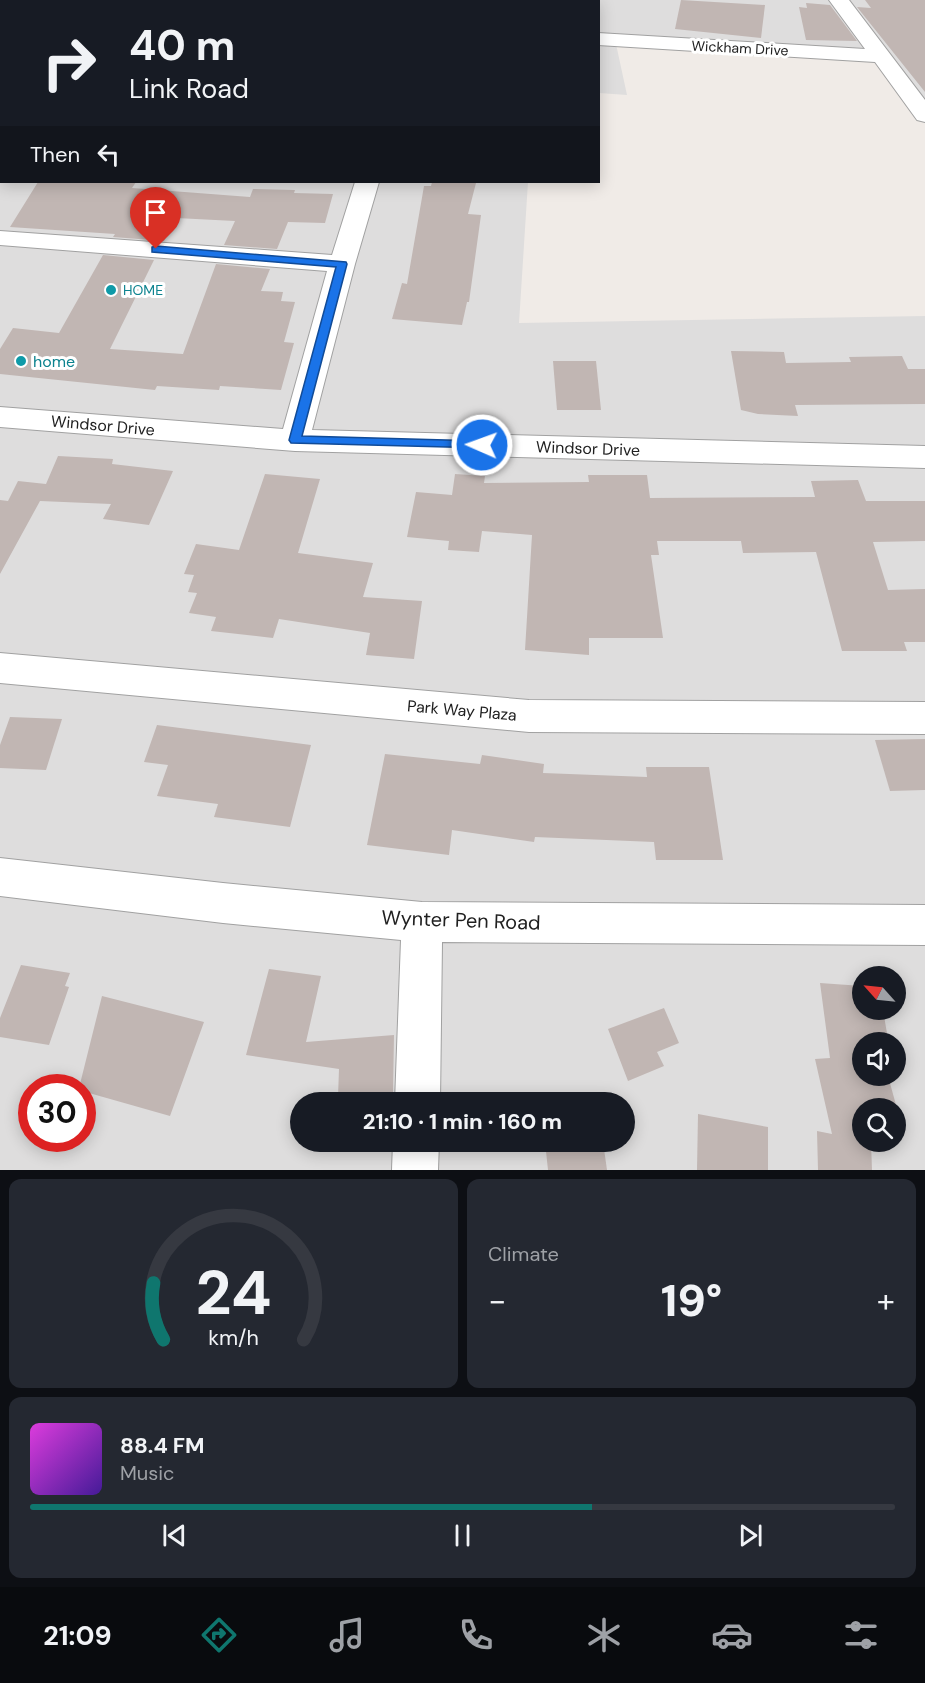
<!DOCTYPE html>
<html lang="en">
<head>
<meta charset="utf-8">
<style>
  body { margin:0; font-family:"DM Sans",sans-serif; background:#242831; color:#f1f3f6; height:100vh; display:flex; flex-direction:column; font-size:22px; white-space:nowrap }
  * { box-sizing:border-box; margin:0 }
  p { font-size:20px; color:#9ea1a6 }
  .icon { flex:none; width:33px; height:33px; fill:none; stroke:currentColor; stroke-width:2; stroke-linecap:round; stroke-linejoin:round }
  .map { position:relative; height:1170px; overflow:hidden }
  .panel { display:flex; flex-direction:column; gap:9px; padding:9px; background:#0d0f14; flex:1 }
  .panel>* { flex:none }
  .banner { position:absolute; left:0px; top:0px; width:600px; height:183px; box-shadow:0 3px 15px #0003; background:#171b24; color:#f1f3f6; overflow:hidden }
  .needle { width:39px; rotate:297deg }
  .tools { position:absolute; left:852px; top:966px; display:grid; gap:12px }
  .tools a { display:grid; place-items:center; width:54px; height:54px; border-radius:50%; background:#171b24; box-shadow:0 3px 15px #0003; font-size:30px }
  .speed { position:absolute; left:18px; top:1074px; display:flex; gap:12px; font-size:30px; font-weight:700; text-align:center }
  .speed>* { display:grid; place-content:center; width:78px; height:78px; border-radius:50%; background:#171b24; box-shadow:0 3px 15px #0003; line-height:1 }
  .speed .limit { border:9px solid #d22; background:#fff; color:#111 }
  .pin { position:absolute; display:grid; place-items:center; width:51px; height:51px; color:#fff; margin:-62px -26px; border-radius:50% 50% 50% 0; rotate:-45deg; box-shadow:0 0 6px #0007 }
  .pin .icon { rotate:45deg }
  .me { position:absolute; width:66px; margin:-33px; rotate:272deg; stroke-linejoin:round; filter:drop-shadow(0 0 4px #0008) }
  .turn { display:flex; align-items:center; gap:21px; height:126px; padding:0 30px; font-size:27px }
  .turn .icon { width:78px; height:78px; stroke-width:2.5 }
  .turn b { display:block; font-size:42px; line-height:51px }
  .then { display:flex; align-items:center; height:57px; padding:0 30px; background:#0003; gap:12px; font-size:22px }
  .big { font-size:45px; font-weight:800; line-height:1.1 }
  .panel .tile { flex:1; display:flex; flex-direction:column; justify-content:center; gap:9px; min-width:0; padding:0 21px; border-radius:12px; background:#242831 }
  .panel .dial { align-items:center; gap:0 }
  .dial svg { height:156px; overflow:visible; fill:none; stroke:#363941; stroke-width:7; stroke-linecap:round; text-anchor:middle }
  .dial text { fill:#f1f3f6; stroke:none }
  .song { display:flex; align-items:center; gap:18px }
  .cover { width:72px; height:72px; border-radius:9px; background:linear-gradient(135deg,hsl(300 70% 55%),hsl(260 70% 35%)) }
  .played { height:6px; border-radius:3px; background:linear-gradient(90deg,#0f766e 65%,#363941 65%) }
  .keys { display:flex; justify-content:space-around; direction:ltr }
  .heat { display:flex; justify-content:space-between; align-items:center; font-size:33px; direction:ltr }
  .panel .tiles { flex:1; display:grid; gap:9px; grid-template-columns:1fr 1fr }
  .tile:last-child { grid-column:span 2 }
  .trip { position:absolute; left:290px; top:1092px; width:345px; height:60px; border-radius:30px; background:#171b24; box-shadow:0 3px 15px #0003; font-weight:800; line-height:60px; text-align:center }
  .tab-bar { display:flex; height:96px; justify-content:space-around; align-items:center; background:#090b0e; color:#9ea1a6 }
  .tab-bar .icon { width:42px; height:42px }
  .tab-bar .active { color:#0f766e }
  .tab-bar b { font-size:27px; color:#f1f3f6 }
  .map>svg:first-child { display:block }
</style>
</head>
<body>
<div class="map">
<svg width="925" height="1170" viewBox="0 0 925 1170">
  <rect width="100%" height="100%" fill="#f0ebe7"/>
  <path fill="#dedddd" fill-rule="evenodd" d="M 0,0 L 925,0 L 925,115 L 882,55 L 616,44 L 627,95 L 599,93 L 598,2 L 2,2 L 2,182 L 528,182 L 519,323 L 925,316 L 925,1170 L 0,1170 ZM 862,976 L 896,976 L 896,1010 L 862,1010 ZM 862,1042 L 896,1042 L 896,1076 L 862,1076 ZM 32,1088 L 82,1088 L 82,1138 L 32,1138 ZM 300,1102 L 624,1102 L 624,1142 L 300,1142 ZM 862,1108 L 896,1108 L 896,1142 L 862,1142 Z"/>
  <g fill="#c1b6b3">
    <polygon points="681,0 765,5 761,38 675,29"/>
    <polygon points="865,0 925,0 925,92 857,7 871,8"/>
    <polygon points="806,3 830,5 857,41 806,40 799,7 807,8"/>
    <polygon points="38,182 136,182 132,188 250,197 253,189 295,190 294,193 333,194 325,223 288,222 277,249 224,245 235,221 176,218 164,241 113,237 115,234 10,227"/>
    <polygon points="432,182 476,183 468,214 481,215 469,302 467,302 462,325 392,319 402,283 407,284 424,186 431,186"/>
    <polygon points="103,255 154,260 110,349 183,354 216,264 270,269 261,291 283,292 281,301 295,302 284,342 294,343 281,390 220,386 219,390 157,386 155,390 0,374 0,349 13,328 59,333"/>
    <polygon points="731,351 784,352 786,363 851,362 849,357 902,356 908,369 925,369 925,404 795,405 798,416 758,414 741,410"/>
    <polygon points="553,361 596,361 601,410 557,410"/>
    <polygon points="58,456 113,459 112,464 173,471 149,525 103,519 111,504 40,501 0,574 0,500 8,501 18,481 46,484"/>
    <polygon points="265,474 320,479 298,553 373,563 363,597 422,601 414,659 366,655 370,633 279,619 273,638 211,631 216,617 189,613 197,593 188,592 194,575 184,574 196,544 239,550"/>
    <polygon points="455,474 485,476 484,483 589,482 588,475 647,475 650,498 815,497 811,481 858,480 866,501 925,501 925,541 873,542 888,590 925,589 925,642 904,642 907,651 842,651 816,552 743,553 741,541 657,541 659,555 651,555 663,638 589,638 589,655 525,650 532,535 482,531 479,552 448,550 449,541 407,537 416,492 452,495"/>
    <polygon points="10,717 62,719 46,770 0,768 0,745"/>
    <polygon points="157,725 311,745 290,827 214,817 218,804 157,796 168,765 144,762"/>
    <polygon points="925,739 925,790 890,791 875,740"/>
    <polygon points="385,754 480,764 482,755 544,764 543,773 647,777 646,767 709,767 723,860 656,860 654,842 535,837 534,842 452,830 449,855 367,845"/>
    <polygon points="21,965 70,973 65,986 69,987 49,1045 0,1037 0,1018"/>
    <polygon points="269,969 321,976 306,1042 394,1035 393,1093 338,1097 339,1069 246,1055"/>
    <polygon points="820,983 862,986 862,1010 883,1010 888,1039 879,1038 880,1042 862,1042 862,1076 888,1076 901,1123 896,1123 896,1108 862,1108 862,1142 871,1142 872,1170 818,1170 817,1131 832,1134 815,1059 830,1058"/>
    <polygon points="102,996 204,1022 170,1116 82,1091 82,1088 79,1088"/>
    <polygon points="664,1008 679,1043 657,1052 664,1066 628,1081 608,1029"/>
    <polygon points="698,1114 768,1127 768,1170 697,1170"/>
    <polygon points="545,1142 603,1142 607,1170 548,1170"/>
  </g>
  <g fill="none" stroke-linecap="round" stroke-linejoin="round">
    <defs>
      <g id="street">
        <polygon points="0,0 15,0 2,2 2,7"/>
        <polygon points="829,0 849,0 925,100 925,122 917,120 875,62 598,45 598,33 865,49"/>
        <rect x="0" y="101" width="2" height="14"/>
        <polygon points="355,182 379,182 355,264 312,430 925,446 925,468 295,451 0,427 0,407 283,429 327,271 0,245 0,231 332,255"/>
        <polygon points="0,653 529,700 925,702 925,734 529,732 0,683"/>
        <polygon points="0,858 223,883 422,902 925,905 925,945 442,942 440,1102 395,1102 401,940 223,923 0,896"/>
        <polygon points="393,1142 439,1142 438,1170 392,1170"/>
      </g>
    </defs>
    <use href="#street" stroke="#a1a1a1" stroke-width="2"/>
    <use href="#street" fill="#fff" fill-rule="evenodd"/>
  </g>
  <polygon fill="#1a73e8" stroke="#114b97" stroke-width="1.5" points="156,246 346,262 347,264 302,436 482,441 488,445 486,448 291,443 289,440 336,267 152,252 152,247"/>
  <g fill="#0f9aa8" stroke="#fff" stroke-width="2">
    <circle cx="111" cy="290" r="6"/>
    <circle cx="21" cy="361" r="6"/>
  </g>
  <g text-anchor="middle" stroke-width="6" stroke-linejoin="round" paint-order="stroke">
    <g font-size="14" fill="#202020" stroke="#fff">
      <text transform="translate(740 48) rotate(3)" y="5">Wickham Drive</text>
    </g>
    <g font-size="14" fill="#0d838f" stroke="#fff" text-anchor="start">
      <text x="123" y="295">HOME</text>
    </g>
    <g font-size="16" fill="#0d838f" stroke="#fff" text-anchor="start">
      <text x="33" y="367">home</text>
    </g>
    <g font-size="16" fill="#202020" stroke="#fff">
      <text transform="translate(103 425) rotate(5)" y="6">Windsor Drive</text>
      <text transform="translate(588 448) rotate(2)" y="6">Windsor Drive</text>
      <text transform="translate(462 710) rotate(5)" y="6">Park Way Plaza</text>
    </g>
    <g font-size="20" fill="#202020" stroke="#fff">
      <text transform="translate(461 920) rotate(2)" y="7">Wynter Pen Road</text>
    </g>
  </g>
</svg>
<div class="tools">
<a><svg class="needle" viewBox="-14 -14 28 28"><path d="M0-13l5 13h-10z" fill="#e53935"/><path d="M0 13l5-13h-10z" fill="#9ea1a6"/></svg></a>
<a><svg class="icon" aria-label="sound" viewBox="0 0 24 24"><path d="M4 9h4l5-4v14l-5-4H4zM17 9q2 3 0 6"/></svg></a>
<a><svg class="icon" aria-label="search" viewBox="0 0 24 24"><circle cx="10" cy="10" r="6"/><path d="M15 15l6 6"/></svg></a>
</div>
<div class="speed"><div class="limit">30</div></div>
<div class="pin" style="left:156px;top:249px;background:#d93025"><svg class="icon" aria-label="arrive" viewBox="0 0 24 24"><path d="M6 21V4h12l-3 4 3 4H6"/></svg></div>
<svg class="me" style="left:482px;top:445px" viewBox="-20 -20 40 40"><circle r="17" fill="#1a73e8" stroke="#fff" stroke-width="3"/><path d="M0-11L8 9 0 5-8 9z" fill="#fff"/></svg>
<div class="trip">21:10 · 1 min · 160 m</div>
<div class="banner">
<div class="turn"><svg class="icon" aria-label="right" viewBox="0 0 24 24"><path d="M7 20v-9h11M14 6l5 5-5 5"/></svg><div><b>40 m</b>Link Road</div></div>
<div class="then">Then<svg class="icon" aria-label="left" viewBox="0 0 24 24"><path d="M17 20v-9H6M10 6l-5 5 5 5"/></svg></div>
</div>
</div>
<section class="panel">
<div class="tiles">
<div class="tile dial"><svg viewBox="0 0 100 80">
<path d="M14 69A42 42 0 1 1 86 69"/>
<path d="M14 69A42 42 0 0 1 9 40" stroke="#0f766e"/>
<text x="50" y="56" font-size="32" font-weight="700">24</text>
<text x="50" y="72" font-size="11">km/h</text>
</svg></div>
<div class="tile"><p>Climate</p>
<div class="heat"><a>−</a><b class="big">19°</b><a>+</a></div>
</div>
<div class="tile">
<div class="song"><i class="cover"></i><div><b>88.4 FM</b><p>Music</p></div></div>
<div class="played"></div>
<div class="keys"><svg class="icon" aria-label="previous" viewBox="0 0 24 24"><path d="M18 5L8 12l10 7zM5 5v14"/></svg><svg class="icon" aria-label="pause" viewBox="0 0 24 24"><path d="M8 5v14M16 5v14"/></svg><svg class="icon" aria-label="next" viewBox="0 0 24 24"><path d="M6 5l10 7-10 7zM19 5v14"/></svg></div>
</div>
</div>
</section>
<nav class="tab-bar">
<b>21:09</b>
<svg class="icon active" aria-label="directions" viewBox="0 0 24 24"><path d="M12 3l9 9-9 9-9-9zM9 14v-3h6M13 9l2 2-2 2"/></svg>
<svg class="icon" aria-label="music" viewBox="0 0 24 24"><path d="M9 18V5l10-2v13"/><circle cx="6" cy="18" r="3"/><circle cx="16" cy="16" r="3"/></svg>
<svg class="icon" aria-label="phone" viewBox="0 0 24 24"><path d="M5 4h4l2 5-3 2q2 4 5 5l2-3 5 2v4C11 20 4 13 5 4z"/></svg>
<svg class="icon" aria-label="climate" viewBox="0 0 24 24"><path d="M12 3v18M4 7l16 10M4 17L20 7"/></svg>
<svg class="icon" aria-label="car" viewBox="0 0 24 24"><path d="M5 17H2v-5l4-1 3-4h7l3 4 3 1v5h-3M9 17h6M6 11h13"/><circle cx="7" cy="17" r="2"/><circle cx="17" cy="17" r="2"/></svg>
<svg class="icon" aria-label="filters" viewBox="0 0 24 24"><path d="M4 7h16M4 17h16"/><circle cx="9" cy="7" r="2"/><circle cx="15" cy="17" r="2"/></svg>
</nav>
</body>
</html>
